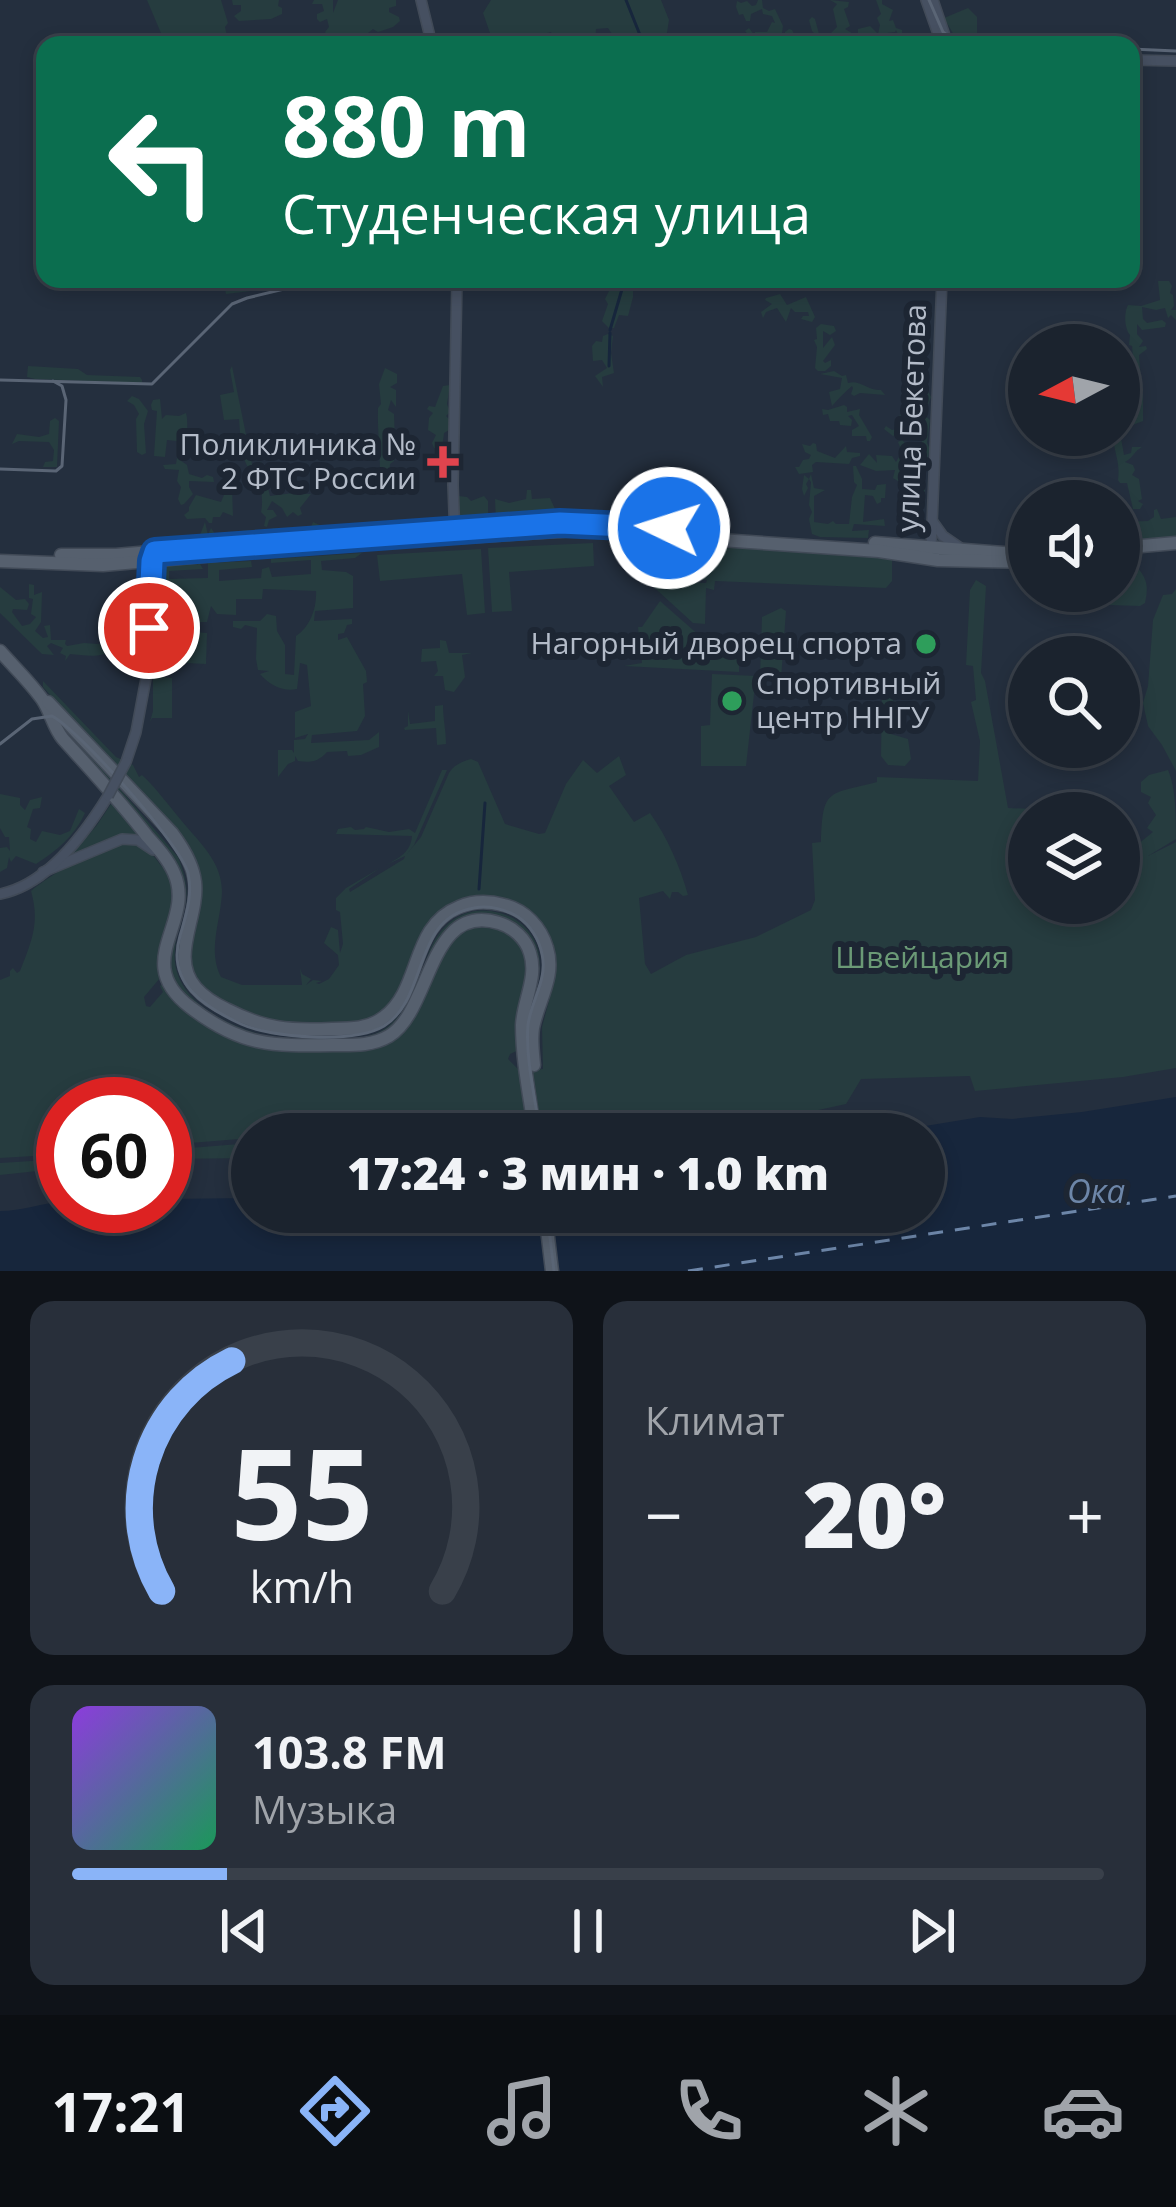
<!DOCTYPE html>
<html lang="ru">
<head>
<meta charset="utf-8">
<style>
  body { margin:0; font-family:"Open Sans",sans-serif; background:#282f3a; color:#f1f3f6; height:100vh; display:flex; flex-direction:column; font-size:45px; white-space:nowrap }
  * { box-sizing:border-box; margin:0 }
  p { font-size:39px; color:#a0a4aa }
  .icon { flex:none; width:66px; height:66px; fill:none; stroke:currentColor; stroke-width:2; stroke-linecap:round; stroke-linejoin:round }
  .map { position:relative; height:1271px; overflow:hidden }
  .drawer { display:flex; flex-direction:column; gap:30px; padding:30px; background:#0f1319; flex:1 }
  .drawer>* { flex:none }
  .top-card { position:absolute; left:36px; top:36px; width:1104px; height:252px; border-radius:24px; box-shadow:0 6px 18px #0003,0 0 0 3px #39404a; background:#0b6e4f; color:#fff; overflow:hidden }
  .needle { width:78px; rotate:263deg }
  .tools { position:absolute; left:1008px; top:324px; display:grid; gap:24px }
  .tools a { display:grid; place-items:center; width:132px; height:132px; border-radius:50%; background:#1b232e; box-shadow:0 6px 18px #0003,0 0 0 3px #39404a; font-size:60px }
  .speed { position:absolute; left:36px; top:1077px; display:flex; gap:24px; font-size:60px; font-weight:700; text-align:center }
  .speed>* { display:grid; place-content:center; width:156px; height:156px; border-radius:50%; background:#1b232e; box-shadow:0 6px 18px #0003,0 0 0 3px #39404a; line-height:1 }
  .speed .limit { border:18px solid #d22; background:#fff; color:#111 }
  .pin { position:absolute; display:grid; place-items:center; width:102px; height:102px; color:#fff; margin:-51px; border:6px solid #fff; border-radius:50%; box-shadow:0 3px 12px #0007 }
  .me { position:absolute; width:132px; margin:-66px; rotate:274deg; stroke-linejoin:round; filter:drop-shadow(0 0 9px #0008) }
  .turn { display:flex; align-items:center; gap:42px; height:252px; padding:0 48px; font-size:54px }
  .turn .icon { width:156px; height:156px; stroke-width:2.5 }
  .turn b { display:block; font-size:84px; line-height:102px }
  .big { font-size:90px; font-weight:800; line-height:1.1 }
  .drawer .card { flex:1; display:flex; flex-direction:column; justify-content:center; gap:18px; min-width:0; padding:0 42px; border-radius:24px; background:#282f3a }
  .drawer .dial { align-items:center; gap:0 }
  .dial svg { height:312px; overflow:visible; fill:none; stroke:#39404a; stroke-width:7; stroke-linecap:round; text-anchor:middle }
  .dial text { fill:#f1f3f6; stroke:none }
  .song { display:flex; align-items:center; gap:36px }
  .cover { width:144px; height:144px; border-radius:18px; background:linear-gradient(135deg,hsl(270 70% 55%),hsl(150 70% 35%)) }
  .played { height:12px; border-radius:6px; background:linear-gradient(90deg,#8ab4f8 15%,#39404a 15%) }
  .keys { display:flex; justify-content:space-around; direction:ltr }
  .heat { display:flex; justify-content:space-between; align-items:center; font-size:66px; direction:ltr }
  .drawer .tiles { flex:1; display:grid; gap:30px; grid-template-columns:1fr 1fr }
  .card:last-child { grid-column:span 2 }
  .trip { position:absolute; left:231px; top:1113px; width:714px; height:120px; border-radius:60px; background:#1b232e; box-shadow:0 6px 18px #0003,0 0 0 3px #39404a; font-weight:800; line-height:120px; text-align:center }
  .tabs { display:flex; height:192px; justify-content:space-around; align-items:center; background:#0b0e12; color:#a0a4aa }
  .tabs .icon { width:84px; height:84px }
  .tabs .active { color:#8ab4f8 }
  .tabs b { font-size:54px; color:#f1f3f6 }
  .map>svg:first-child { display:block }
</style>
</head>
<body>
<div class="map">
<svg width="1176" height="1271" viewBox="0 0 1176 1271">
  <rect width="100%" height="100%" fill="#242f3e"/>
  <g fill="#263c3f">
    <polygon points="147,0 221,0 228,23 225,27 229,45 202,45 200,40 166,45"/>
    <polygon points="232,0 279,0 278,6 282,8 282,14 271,19 239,21 234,16 241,11 241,5 233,5"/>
    <polygon points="314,0 333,0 333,13 338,0 396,0 396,6 389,8 389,12 399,17 400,21 393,27 378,32 373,29 368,33 371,37 366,42 341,45 340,40 334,38 333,34 327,35 325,32 329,27 327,19 320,22 317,19 317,14 324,11 322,4 312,4"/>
    <polygon points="491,0 661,0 669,20 665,45 619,45 608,28 596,29 595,45 555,45 551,32 503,45 482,45 490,33 483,13"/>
    <polygon points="758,0 762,0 763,8 769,11 775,9 783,26 781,40 784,39 785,32 789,29 792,30 794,34 789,39 793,40 793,44 777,45 775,39 769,38 764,45 760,42 758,45 746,45 742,42 744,37 751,38 745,31 749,28 755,36 755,32 767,32 772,22 775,23 772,16 763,14 762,9 751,14 750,21 746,21 743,14 739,15 736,7 737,1 741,3 747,1 752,6 756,5"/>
    <polygon points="830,0 849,2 848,7 844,9 850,26 845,29 855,35 858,33 858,29 870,26 878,34 880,25 877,18 881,14 876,0 882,0 882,4 893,10 889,21 893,20 896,28 902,30 902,34 911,45 896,45 902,42 896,30 895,32 887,33 884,38 878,36 879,45 876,45 874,40 867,39 865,34 862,41 865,45 851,45 847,38 839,42 810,45 818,37 812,31 809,20 812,17 815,19 819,34 831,33 837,27 833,9 837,4"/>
    <polygon points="968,8 977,17 977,44 958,42 944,18"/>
    <polygon points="220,279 295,279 251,291 226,294 223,280"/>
    <polygon points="607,279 633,279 633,297 628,316 619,315 614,328 609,328 602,321 608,304 605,299 611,287"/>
    <path d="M 1158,281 L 1169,281 L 1172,286 L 1170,293 L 1173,295 L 1174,306 L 1171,310 L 1176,310 L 1176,320 L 1171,315 L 1168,318 L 1165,308 L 1156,310 L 1142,307 L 1143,319 L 1147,323 L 1162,320 L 1166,323 L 1165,327 L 1142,330 L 1137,324 L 1137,334 L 1143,341 L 1139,347 L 1146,346 L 1147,349 L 1139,355 L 1141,383 L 1138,393 L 1143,394 L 1143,421 L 1122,429 L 1124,435 L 1121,438 L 1124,455 L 1131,453 L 1132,447 L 1142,447 C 1134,451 1133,458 1125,462 L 1133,465 L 1135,470 L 1132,475 L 1139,479 L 1142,499 L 1138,501 L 1143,504 L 1140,509 L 1133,509 L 1127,483 L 1120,483 L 1118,480 C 1121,461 1112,449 1114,435 L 1119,435 L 1119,364 L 1124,375 L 1123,390 L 1136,389 L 1132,346 L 1129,345 L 1130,335 C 1124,328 1124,312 1128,305 L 1141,306 L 1160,300 Z"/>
    <polygon points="780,294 787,305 806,297 815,317 812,322 801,319 803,316 809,316 808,312 795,312 791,308 786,322 777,308 766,312 763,318 761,312 772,304 765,300 766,298"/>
    <polygon points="821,324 834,326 836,331 830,335 823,331 823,348 832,337 835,345 823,361 825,363 831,360 831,366 825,371 818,371 815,368 817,347 814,340 817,339 816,328"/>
    <polygon points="608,334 613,336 611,353 614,373 602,377 603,387 595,376 607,368 602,360 593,361 592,346 596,341 602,342 603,336"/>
    <polygon points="28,366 78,369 87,375 140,377 142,380 142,383 35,379 27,377"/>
    <polygon points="232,366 253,469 250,472 243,457 232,452 233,448 241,446 239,419 224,420 220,395 234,392 230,370"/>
    <path d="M 385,368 L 397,374 L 397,383 L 390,387 L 396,390 L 396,407 L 391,400 L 388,410 L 394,414 L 395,442 L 391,445 L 395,454 L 394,461 L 390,464 L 389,479 L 384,480 L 383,490 L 370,493 L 368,489 L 370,487 L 379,488 C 382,461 377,436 378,408 L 381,404 L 379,384 Z"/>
    <path d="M 834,371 L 842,376 L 846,375 L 848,383 C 859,379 869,391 881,390 L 885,395 L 860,393 L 854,396 L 851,394 L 853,388 L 852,386 C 845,392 839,398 832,406 L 829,392 L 840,389 L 842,378 L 820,374 Z"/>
    <polygon points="450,385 447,404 450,412 446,416 449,419 449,430 444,433 442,448 434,448 432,443 436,435 428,430 429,418 433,413 427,409 429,406 435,407 443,386"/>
    <polygon points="927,389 931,397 924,415 930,420 927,443 930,449 924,471 925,492 920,493 922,470 910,467 907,471 909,478 906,481 907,489 918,494 902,496 901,483 893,478 895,470 876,471 860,465 869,454 877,463 876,455 892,456 896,462 902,452 898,442 902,440 909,447 909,462 920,463 924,416 910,420 909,434 906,438 901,433 893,436 884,429 886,426 892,430 899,428 899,416 901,414 905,425 911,413 922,411 923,393"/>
    <polygon points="132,396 139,399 148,411 144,424 146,453 142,455 137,452 136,419 139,414 134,405 127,401"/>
    <path d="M 160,399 L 162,419 L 166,415 L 179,416 L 186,413 C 189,424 185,433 190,445 L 182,456 L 177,452 L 177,441 L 167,440 L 165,457 L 154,456 L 157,411 L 152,410 L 151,405 L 153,400 Z"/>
    <polygon points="844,405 847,407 847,412 860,409 859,415 872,437 870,441 867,441 866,436 852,436 852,430 859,426 852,415 848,416 852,420 851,426 840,425 839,421 830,421 828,414 823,415 822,409 828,410"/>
    <polygon points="55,418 59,421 57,467 43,467 45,462 53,461 54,450 49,442 19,441 12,444 17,434 39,437 49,434 50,421"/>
    <polygon points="813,443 816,444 817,451 835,458 846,446 847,452 860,453 860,456 852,458 849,464 816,462 812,465 813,472 799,474 795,467 799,467 803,460 809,459 811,455 805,452 802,444 810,446"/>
    <polygon points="177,458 187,465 189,474 202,478 207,475 213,477 214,482 189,481 189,487 193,494 184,504 181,505 178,499 181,487 177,481 179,470 165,469 163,465 176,464"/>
    <path d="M 261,461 L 270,496 L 293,493 L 311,494 L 300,508 L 302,514 L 298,516 L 293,512 L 287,517 L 282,508 L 272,501 L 267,510 L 273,510 L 277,516 L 269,520 L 267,527 L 264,526 L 266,517 L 261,512 C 265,495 256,473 261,461 Z"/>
    <polygon points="853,466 856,466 862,479 862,489 875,490 877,485 886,484 885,498 881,498 881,502 877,504 873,496 865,495 863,522 884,519 885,526 854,524 852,531 869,530 868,538 820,537 812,534 809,519 812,512 809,505 811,482 809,479 806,484 808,488 804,496 802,489 804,475 809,479 811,474 814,488 825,490 814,496 814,522 828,524 833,521 836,524 849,524 852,497 857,485 854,482"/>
    <polygon points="232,487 233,516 223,512 220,517 213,517 212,523 209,523 205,518 187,519 184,515 189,511 189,507 196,495 221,502 227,488"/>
    <polygon points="527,490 531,490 532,499 550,498 555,509 546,519 524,520 518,524 510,521 496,523 495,499 509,503 526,499"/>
    <polygon points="459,496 467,497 471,501 484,496 488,501 488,516 484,523 460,524 456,501"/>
    <path d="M 718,508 L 723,514 L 720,520 L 723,524 L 715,531 L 707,531 L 704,527 L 699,529 C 688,520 678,523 664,520 L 662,516 L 664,513 L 676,511 L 682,516 L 705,515 L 707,509 Z"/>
    <polygon points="1157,509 1161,519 1176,517 1176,539 1119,544 1119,522 1148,521 1154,517 1154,510"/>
    <path d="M 205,522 L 208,535 L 211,528 L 215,534 L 249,530 L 251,532 L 249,536 L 212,542 L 208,536 L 205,542 C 192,543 180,541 167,543 L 162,539 L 165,536 L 200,535 Z"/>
    <path d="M 313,522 L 326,528 L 336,524 L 341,525 L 341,530 L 338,534 L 316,533 L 306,538 L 297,535 L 293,538 L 280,536 L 275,539 L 269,537 L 268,533 L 273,528 C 287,529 296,530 311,527 Z"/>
    <polygon points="625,537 884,556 892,559 892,581 886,588 715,581 714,590 706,588 705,624 693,623 646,580 706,583 707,580 647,578 623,561 638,559 641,542 625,541"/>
    <polygon points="593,543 594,566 509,572 512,611 492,612 488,548"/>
    <polygon points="481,549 485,613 467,615 462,574 380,581 377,555"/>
    <path d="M 362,553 L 355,558 L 321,561 L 322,570 L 346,572 L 353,576 L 353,608 L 315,611 L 314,621 L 352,619 L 352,624 L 347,625 L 344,633 L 338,634 L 338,640 L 347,637 L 366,671 L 367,682 L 363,684 L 365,716 L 357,731 L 312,735 L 311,743 L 369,740 L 379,732 L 379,747 L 361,755 L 348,756 L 347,751 L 327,752 C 318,762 310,763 298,761 L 295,756 L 295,761 L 288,764 L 278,777 L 278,750 L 292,750 L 294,753 L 294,740 L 305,739 L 308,734 L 295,738 L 295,712 L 311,706 L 307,665 L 300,663 L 297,689 C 283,692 269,685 260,674 L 269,671 L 258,670 L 256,659 L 257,628 L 245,625 L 241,629 L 233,627 L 233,621 L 260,621 L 267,614 L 276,616 L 277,631 L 285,645 L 285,674 L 294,675 L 296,636 C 310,627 317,608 316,591 L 263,589 L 262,599 L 236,599 L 236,615 L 217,614 L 211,606 L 207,622 L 192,622 L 183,609 L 180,623 L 175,629 L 155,628 L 153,592 L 156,592 L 156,604 L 165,604 L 165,579 L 156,575 L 165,566 L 200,564 L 203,569 L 169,571 L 169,579 L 208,578 L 208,563 L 251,561 L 252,567 L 219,570 L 219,581 L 261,578 L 262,569 L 269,567 L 272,577 L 311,574 L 311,560 L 271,563 L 271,559 Z"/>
    <path d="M 1119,559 L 1131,560 C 1145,576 1150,582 1145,603 L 1140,606 L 1078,604 L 1078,592 L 1076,591 L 1119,591 Z"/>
    <path d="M 976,580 L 986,586 L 981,673 L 985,681 L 1008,808 L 1059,810 L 1059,813 L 1029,813 L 1029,903 L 1119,903 L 1119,872 L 1132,866 L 1127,858 L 1139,852 L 1138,844 L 1153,832 L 1147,828 L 1156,815 L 1148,803 L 1151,797 L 1141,792 L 1141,782 L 1149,775 L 1168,770 C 1176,788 1176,817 1176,839 L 1148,856 L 1176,842 L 1176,1068 L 1123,1077 L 975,1091 L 970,1076 L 861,1079 L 846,1104 L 758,1123 L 548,1117 L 547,1128 L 510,1131 L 492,1124 L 480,1123 L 303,1134 L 252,1134 L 252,1138 L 165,1145 L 165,1104 L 63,1104 L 63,1154 L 57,1153 L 52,1147 L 43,1156 L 42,1151 L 34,1156 L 0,1158 L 0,980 L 10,976 L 10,971 L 13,968 L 17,973 L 20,971 C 32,940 40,923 31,891 C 50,875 106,840 130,843 C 144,844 151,852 159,863 C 168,873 174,882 174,896 C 174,925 157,946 160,978 L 144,997 L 146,1006 L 150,1007 L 163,992 L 160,986 L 163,984 L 170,994 L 258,1047 L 389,1041 L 452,938 L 469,927 L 487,925 L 501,927 L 515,936 L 528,961 L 521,1049 L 510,1054 L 508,1059 L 520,1071 L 543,1069 L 542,1027 L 554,982 L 554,955 L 546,932 L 516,904 L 447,908 C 434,932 404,996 385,1011 C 347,1042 212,1023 192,974 C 182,950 194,899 197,872 L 125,780 L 43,687 L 43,681 L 116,757 L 133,765 L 139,777 L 142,775 C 159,791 171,809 186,826 C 203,846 222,864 222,892 C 221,921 207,950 221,977 L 242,985 L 302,985 L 300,968 L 302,974 L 311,979 L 306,985 L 313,980 L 322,981 L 316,983 L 319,984 L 329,979 L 339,965 L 338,955 L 324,943 L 331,927 L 338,930 L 340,953 L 343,944 L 340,912 L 336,910 L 336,898 L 346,888 L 380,868 L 349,889 L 350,892 L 404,859 L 405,856 L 386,865 C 399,858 411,852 412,836 L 336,834 L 338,829 L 351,827 L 355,830 L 364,829 L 366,827 L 389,832 L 409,829 L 415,833 L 442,770 L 447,770 L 414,845 L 406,855 L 421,837 L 449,773 C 454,765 461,762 471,759 L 478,762 L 505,824 L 539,834 L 545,833 L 566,784 L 583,760 L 597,773 L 619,756 L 626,775 L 609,786 L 634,822 L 650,813 C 667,837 680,866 688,895 L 683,896 L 678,892 L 672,892 L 670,899 L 663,891 L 639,898 L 645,964 L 651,974 L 686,955 L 756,937 L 811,910 L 815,900 L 812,843 L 821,842 C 823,788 827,795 877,782 L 877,777 L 978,781 L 980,741 L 971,702 L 976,700 L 973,666 L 966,665 L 970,590 Z"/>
    <path d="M 29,584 L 34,585 L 34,595 L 42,592 L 41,622 L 35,631 L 43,638 L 48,637 L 44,626 L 50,625 L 51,640 L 66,640 L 65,644 L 67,646 L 84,643 L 111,645 L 112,650 C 101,659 83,655 70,654 L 65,661 L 66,656 L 60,653 L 63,648 L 51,643 L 47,646 L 54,655 L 42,654 L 0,613 L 0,587 L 16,600 L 25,599 L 29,604 L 27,610 L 13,609 L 12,612 L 22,626 L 30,624 L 36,617 L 31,614 L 33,599 L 29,598 Z"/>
    <polygon points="1176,589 1176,771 1162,745 1148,726 1143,703 1148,686 1153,620 1163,595 1172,594"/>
    <polygon points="660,601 701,637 717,638 716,656 739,656 739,672 624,666 642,663 638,627 642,627"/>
    <polygon points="781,608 786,611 781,679 760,677 762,617"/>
    <polygon points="180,631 207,633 206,664 186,663 186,658 180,654 168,653 169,640 175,639"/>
    <polygon points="440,640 446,641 449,653 472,653 462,655 465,677 454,692 445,690 443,676 434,676 438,671 436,661 421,662 422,649 440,648"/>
    <polygon points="712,674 756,676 746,766 701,766 701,726 710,725"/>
    <polygon points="153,676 172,678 172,718 152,718 150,722 153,711"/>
    <polygon points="882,688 894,691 893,701 902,703 905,708 893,711 891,734 908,739 911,759 905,766 888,765 881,756"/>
    <path d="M 443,705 C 443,719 446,730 446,744 L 437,745 L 436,728 L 405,730 L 404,728 L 408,726 L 408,711 L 410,724 L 435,721 L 435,706 Z"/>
    <path d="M 60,725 L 102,768 L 178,857 C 197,904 179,908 175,949 C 169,1000 229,1027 270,1037 C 299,1039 355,1045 381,1031 C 397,1022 408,1005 416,990 C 422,978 423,966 428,955 C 439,924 465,903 500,913 C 518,918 533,931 538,950 C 543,970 536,986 529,1004 L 535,973 L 513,926 L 462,922 L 400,1024 L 375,1039 L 278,1043 L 219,1023 L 181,996 L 168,975 L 180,881 L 63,734 Z"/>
    <path d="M 0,794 L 20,798 L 20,805 L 25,810 L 30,800 L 42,797 L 40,808 L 33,809 L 27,827 L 31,829 L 30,839 L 36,842 L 42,831 L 60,835 L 70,831 L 79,809 L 85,813 C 75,836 56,851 36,864 L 16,856 L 11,862 L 9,857 L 7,868 L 0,872 L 0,848 L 7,847 L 10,851 L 9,837 L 5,837 L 0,828 Z"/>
    <polygon points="113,801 150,845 139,838 68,859 97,825"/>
    <polygon points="252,1143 252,1158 165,1159 165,1150"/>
    <polygon points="63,1159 63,1166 56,1169 0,1175 0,1163"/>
  </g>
  <path fill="#17263c" d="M 1176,1097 L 1176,1271 L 0,1271 L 0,1211 C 22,1211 41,1203 63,1202 L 63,1206 L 165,1206 L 165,1199 L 252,1198 L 252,1212 L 924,1212 L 924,1134 L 854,1134 L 868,1129 L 907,1129 L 980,1117 L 1012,1119 L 1082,1112 Z"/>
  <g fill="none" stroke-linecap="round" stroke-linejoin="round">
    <g stroke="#17263c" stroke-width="3">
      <polyline points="626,0 644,45"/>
      <polyline points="610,330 625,279"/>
      <polyline points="609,366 610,333"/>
      <polyline points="479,889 485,803"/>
    </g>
    <polyline stroke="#6d86a8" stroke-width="3" stroke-dasharray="15 12" stroke-linecap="butt" points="688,1271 1176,1196"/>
    <defs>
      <g id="secondary">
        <polyline points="421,0 432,45"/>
        <polyline points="926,0 942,45"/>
        <polyline points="933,0 948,45"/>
        <polyline points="1131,60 1176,61"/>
        <polyline points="933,522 943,536 959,547"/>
        <polyline points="455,538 453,485 457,279"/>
        <polyline points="931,549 942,279"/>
        <polyline points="126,762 136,732 147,673 154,555"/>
        <polyline points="43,872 122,839 138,840 153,850"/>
        <path d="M 0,894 C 47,885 84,835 108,796"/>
      </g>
      <g id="primary">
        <polyline points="875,543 1016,554"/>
        <polyline points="1119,548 1176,543"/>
        <polyline points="61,555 116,555 220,546"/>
        <polyline points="0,561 103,565 313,546 575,530 879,551 938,560 1029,562"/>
        <path d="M 0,651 C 14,667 30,682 42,699 C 51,712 53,727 63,739 C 92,771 121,802 147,836 C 157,847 168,859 174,873 C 196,923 130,961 190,1007 C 242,1047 272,1046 335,1045 C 353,1045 372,1046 389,1036 C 432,1010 428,901 499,923 C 513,927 526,939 530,953 C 538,977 523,1001 522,1025 C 522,1061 530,1098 535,1134"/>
        <path d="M 48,702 L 172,833 C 183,848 193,864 195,882 C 199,918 169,957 196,988 C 204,997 215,1004 226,1009 C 265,1029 288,1031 332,1029 C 351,1029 369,1029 384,1017 C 422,989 410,926 459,907 C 473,901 489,901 504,905 C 525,910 541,927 547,948 C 556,977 538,1001 533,1028 C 531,1040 533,1053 534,1065"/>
        <polyline points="545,1212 552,1271"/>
      </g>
    </defs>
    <use href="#secondary" stroke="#414a57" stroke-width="12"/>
    <use href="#primary" stroke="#414a57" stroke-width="15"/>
    <use href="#secondary" stroke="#465061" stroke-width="9"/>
    <use href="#primary" stroke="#56606e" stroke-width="12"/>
    <g stroke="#5a6575" stroke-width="3">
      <polyline points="929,0 943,32 960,45"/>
      <polyline points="931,45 948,42 1022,45"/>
      <polyline points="1131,49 1176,51"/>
      <polyline points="0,380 152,384 232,304 247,298 326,279"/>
      <polyline points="0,469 56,471 62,466 66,400 62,386 53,381"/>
      <path d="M 0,744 L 32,719 L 52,716 C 79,730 180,844 188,873 C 193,895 186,915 180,936 C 166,983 204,1007 241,1024 C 271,1038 354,1044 384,1026 C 429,998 412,918 474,908 C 488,905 505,909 518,917 C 530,925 539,939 542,954 C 548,980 531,1000 528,1025 C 525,1058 536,1101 540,1134"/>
      <polyline points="547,1212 554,1271"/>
    </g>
    <defs>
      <polyline id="secondary-bridge" points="108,796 126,762"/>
    </defs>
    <use href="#secondary-bridge" stroke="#414a57" stroke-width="12" stroke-linecap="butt"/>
    <use href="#secondary-bridge" stroke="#465061" stroke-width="9"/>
  </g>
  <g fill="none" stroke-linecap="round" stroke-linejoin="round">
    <defs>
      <polyline id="route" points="149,628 152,561 155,552 560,523 669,528"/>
    </defs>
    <use href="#route" stroke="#114b97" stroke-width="30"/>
    <use href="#route" stroke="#1a73e8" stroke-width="21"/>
  </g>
  <path fill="#e0444e" stroke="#1d2633" stroke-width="4.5" d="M437 444h12v12h12v12h-12v12h-12v-12h-12v-12h12z"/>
  <g fill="#2e9e5b" stroke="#1d2633" stroke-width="4.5">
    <circle cx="926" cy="644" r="12"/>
    <circle cx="732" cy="701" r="12"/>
  </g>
  <g text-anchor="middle" stroke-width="12" stroke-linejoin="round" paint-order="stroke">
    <g font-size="30" fill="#b4bcc9" stroke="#1d2633">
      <text transform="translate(912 418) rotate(-88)" y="10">улица Бекетова</text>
    </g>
    <g font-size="30" fill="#b4bcc9" stroke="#1d2633" text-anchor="end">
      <text x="416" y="455">Поликлиника №<tspan x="416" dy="34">2 ФТС России</tspan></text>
      <text x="902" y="654">Нагорный дворец спорта</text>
      <text x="756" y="694" text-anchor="start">Спортивный<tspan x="756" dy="34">центр ННГУ</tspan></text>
    </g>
    <g font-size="30" fill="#6b9a76" stroke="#1d2633">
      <text x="922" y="968">Швейцария</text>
    </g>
    <g font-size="33" font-style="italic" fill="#6d86a8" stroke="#1d2633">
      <text x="1096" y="1203">Ока</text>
    </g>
  </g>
</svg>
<div class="tools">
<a><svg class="needle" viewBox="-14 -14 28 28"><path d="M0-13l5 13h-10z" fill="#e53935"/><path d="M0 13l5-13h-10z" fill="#a0a4aa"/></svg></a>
<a><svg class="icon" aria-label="sound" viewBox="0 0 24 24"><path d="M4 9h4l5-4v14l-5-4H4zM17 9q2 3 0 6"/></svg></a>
<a><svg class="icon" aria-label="search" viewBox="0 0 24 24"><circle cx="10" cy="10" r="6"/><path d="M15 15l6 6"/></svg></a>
<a><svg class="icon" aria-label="layers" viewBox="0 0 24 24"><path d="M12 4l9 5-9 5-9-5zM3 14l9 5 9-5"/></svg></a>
</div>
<div class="speed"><div class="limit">60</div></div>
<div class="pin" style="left:149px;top:628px;background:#d93025"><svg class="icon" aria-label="arrive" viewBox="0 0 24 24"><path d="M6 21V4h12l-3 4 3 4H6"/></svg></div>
<svg class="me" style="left:669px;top:528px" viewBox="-20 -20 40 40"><circle r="17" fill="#1a73e8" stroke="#fff" stroke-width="3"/><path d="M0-11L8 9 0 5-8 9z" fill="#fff"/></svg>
<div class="trip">17:24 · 3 мин · 1.0 km</div>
<div class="top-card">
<div class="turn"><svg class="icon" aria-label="left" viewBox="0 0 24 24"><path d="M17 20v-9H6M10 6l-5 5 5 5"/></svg><div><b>880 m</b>Студенческая улица</div></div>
</div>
</div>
<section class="drawer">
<div class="tiles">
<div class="card dial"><svg viewBox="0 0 100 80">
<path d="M14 69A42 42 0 1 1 86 69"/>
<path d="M14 69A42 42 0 0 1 32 10" stroke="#8ab4f8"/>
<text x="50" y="56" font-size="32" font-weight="700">55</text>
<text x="50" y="72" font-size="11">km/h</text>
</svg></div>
<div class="card"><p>Климат</p>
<div class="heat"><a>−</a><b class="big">20°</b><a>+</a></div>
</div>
<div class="card">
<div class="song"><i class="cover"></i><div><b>103.8 FM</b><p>Музыка</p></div></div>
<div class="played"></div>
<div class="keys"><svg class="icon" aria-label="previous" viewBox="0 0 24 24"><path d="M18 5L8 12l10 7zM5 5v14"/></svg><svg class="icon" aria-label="pause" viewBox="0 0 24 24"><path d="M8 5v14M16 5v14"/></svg><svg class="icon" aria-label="next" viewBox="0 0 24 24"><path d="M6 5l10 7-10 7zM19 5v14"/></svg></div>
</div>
</div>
</section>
<nav class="tabs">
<b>17:21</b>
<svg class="icon active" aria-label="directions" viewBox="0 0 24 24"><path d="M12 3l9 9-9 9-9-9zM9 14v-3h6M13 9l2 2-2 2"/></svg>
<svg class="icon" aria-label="music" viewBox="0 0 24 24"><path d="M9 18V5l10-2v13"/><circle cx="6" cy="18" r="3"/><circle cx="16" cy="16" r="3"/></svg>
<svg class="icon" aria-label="phone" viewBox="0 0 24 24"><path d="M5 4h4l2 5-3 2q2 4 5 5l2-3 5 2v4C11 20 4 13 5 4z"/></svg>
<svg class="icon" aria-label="climate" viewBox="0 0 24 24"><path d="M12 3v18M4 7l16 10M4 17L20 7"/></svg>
<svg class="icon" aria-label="car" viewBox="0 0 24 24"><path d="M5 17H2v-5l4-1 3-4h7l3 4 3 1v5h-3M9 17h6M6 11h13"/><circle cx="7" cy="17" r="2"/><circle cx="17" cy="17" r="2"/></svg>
</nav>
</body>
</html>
